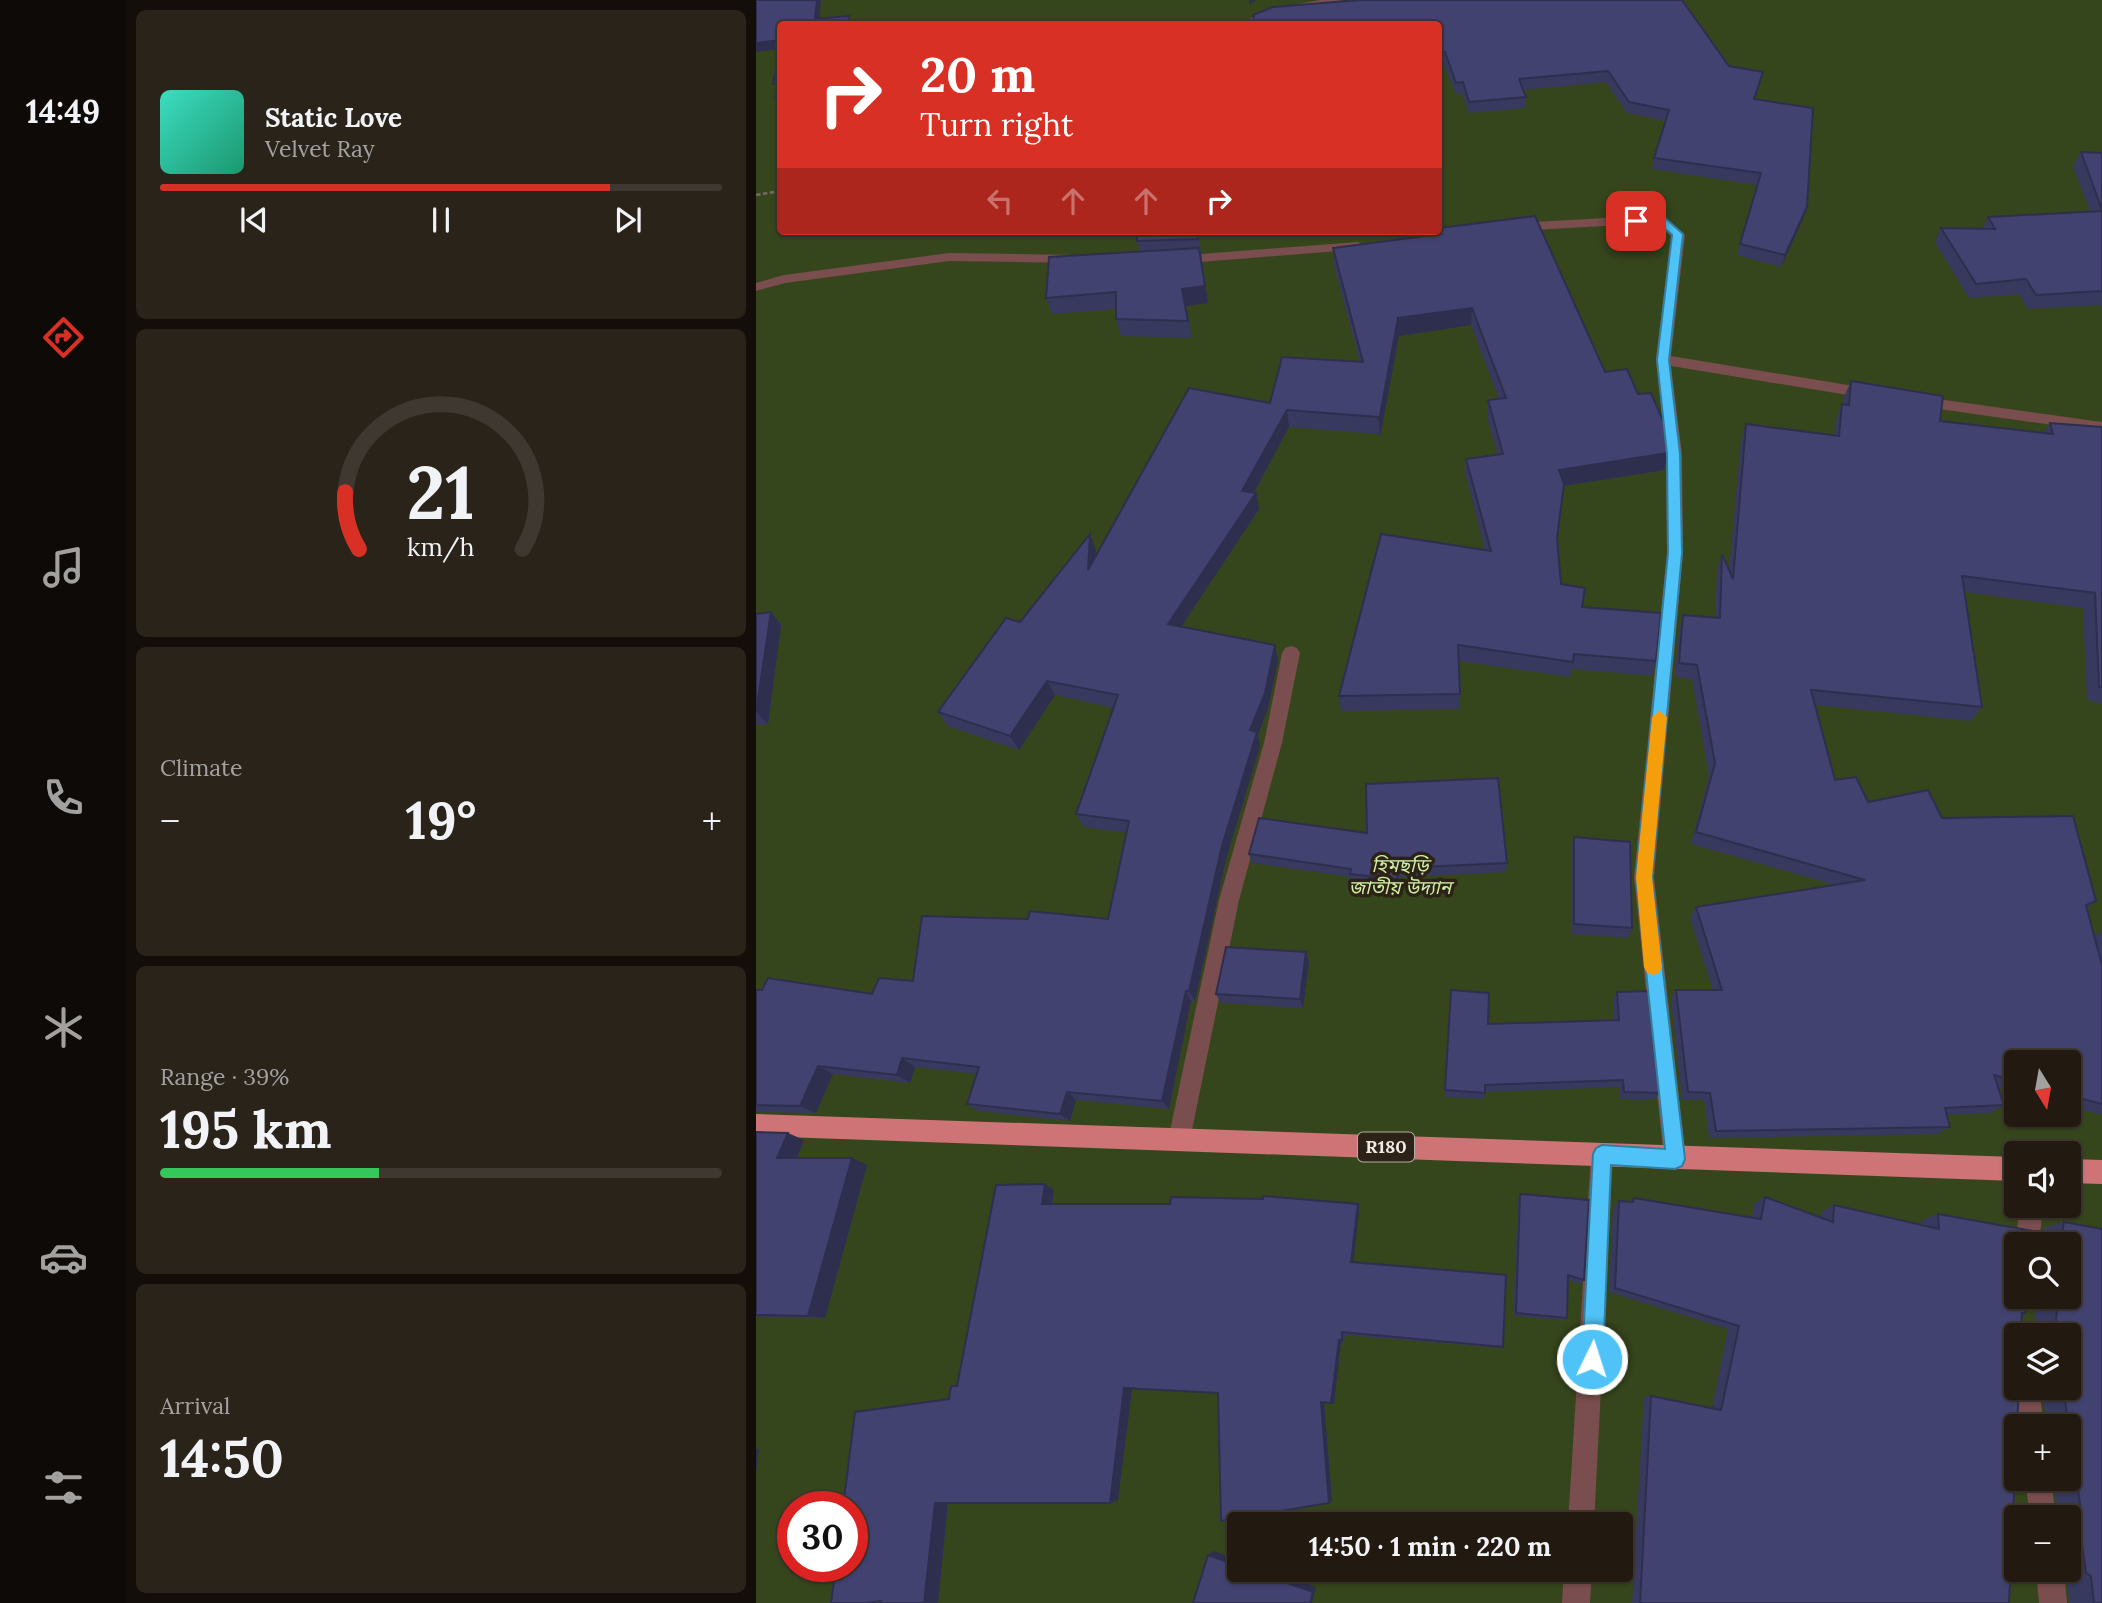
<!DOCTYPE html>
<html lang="en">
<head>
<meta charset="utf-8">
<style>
  body { margin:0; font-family:Lora,"Noto Sans Bengali",serif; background:#2a231a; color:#f1f3f6; height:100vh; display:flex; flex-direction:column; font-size:26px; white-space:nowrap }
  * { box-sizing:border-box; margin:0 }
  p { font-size:23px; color:#a2a19f }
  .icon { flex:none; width:38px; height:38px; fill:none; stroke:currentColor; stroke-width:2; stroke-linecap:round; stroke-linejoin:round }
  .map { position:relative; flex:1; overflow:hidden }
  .side { display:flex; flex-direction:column; gap:10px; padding:10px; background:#130e09; width:630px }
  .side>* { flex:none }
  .hud { position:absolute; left:21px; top:21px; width:665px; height:214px; border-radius:7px; box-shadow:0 2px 5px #0004,0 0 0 2px #3f3831; background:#d93025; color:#fff; overflow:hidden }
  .needle { width:46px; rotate:169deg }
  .tools { position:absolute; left:1248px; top:1050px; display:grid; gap:14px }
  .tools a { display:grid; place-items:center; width:77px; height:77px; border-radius:7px; background:#221a11; box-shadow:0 2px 5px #0004,0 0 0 2px #3f3831; font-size:35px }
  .speed { position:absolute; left:21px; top:1491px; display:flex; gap:14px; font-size:35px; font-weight:700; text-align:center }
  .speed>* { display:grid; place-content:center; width:91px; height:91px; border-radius:50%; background:#221a11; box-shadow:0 2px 5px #0004,0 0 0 2px #3f3831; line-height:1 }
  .speed .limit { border:10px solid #d22; background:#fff; color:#111 }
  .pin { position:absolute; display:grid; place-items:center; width:60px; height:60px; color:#fff; margin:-30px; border-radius:14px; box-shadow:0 4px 10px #0006 }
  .me { position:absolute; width:77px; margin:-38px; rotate:4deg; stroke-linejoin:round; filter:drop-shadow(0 0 5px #0008) }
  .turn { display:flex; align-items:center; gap:24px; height:147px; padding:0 28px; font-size:32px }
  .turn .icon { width:91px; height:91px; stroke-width:2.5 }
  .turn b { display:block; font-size:49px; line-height:60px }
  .lanes { display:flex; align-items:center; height:66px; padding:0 28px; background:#0003; justify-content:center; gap:35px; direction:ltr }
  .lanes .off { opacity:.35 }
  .big { font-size:52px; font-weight:700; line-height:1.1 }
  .side .widget { flex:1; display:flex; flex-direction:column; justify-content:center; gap:10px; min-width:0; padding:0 24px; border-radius:10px; background:#2a231a }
  .side .dial { align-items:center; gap:0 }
  .dial svg { height:182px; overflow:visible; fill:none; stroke:#3f3831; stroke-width:7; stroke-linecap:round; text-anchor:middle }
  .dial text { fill:#f1f3f6; stroke:none }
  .song { display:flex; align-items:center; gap:21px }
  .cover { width:84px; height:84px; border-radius:10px; background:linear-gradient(135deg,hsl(170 70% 55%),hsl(160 70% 35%)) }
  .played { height:7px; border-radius:4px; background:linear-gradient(90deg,#d93025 80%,#3f3831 80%) }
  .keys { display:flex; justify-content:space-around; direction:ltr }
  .heat { display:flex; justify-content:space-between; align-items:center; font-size:38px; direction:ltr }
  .charge { height:10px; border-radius:5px; background:linear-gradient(90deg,#34c759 39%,#3f3831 0) }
  .trip { position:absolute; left:471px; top:1512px; width:406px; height:70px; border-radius:7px; background:#221a11; box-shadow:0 2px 5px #0004,0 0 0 2px #3f3831; font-weight:700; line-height:70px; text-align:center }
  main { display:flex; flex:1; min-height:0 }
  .tab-bar { display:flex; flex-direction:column; width:126px; justify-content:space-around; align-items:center; background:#0e0a07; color:#a2a19f }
  .tab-bar .icon { width:49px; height:49px }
  .tab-bar .on { color:#d93025 }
  .tab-bar b { font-size:32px; color:#f1f3f6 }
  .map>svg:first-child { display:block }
</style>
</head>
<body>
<main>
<nav class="tab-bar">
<b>14:49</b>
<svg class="icon on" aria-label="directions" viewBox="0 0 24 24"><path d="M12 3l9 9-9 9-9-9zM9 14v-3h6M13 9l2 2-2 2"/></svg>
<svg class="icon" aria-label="music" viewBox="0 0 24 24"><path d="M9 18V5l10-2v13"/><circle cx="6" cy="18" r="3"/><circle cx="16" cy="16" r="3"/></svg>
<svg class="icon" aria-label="phone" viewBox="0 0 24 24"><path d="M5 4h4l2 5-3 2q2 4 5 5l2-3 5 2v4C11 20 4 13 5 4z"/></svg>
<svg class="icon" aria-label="climate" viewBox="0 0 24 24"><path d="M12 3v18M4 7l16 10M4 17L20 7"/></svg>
<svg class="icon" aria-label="car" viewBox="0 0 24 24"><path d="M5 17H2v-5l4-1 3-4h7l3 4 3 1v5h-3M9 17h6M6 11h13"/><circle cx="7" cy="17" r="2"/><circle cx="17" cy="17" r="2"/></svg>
<svg class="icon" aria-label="filters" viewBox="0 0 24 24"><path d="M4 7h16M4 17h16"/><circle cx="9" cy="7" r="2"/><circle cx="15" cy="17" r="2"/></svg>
</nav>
<section class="side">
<div class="widget">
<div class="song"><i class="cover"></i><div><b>Static Love</b><p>Velvet Ray</p></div></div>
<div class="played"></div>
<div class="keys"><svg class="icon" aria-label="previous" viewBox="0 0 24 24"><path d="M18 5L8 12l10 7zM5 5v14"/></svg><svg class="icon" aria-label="pause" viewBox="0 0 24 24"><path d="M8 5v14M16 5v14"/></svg><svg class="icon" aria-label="next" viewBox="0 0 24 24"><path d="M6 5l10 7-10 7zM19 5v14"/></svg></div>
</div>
<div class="widget dial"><svg viewBox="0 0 100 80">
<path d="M14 69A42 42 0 1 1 86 69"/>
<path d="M14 69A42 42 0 0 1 8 44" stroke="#d93025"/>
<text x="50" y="56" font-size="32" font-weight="700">21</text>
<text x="50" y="72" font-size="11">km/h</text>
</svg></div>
<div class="widget"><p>Climate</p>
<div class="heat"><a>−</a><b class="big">19°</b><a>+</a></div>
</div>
<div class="widget"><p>Range · 39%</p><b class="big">195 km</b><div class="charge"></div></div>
<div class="widget"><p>Arrival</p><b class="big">14:50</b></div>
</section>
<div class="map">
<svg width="1346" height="1603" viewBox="0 0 1346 1603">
  <rect width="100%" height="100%" fill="#2d2217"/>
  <path fill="#36461c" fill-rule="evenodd" d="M 0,0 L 1346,0 L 1346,1603 L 0,1603 ZM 24,24 L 682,24 L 682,231 L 24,231 ZM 1260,1062 L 1312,1062 L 1312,1115 L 1260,1115 ZM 1260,1153 L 1312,1153 L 1312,1206 L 1260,1206 ZM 1260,1244 L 1312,1244 L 1312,1297 L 1260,1297 ZM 1260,1335 L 1312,1335 L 1312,1388 L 1260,1388 ZM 1260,1426 L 1312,1426 L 1312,1479 L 1260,1479 ZM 37,1507 L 96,1507 L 96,1566 L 37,1566 ZM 1260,1517 L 1312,1517 L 1312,1570 L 1260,1570 ZM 483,1524 L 864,1524 L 864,1570 L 483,1570 Z"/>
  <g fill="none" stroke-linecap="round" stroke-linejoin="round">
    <polyline stroke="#746b61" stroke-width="2.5" stroke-dasharray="4.5 2.5" stroke-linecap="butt" points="0,195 24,191"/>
    <polygon fill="#7a4d4e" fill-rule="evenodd" points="564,0 588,0 522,14 497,24 483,24 515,9"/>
    <g fill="#7a4d4e" fill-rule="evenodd">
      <polygon points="904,215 929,235 915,356 1116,389 1123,394 1116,399 915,366 926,454 927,553 898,877 930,1159 927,1167 919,1170 911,1167 908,1159 878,877 911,553 910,454 900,360 915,236 901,223 757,231 750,227 757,223"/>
      <polygon points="602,242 609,246 607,249 419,264 412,260 419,256"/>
      <polygon points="193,253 319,255 326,259 319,263 193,261 29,283 0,291 0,283 28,275"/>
      <polygon points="1160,396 1346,422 1346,432 1155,405 1152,401"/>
      <polygon points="535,646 541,648 544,653 526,743 483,900 434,1140 431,1148 423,1151 415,1148 412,1140 463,900 508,743 526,653 529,648"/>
      <polygon points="846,1143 854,1146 857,1154 838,1524 812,1524 835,1154 838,1146"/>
      <polygon points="1263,1206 1287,1206 1283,1244 1260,1246"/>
      <polygon points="1260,1382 1260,1388 1283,1388 1288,1426 1262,1426 1257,1388"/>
      <polygon points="1269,1479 1295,1479 1300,1517 1274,1517"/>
      <polygon points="808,1570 836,1570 834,1603 806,1603"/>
      <polygon points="1280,1570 1308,1570 1311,1603 1283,1603"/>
    </g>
    <g fill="#ce7376" fill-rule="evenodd">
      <polygon points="0,1114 1260,1157 1260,1181 0,1136"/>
      <polygon points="1312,1159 1346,1160 1346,1184 1312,1183"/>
    </g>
  </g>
  <g fill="#38395f">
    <polygon points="604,0 926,0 973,66 1007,72 999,99 1057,108 1051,207 1047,219 1025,267 981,255 1001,185 896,169 898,158 910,121 871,113 850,82 767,90 770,97 769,108 713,113 706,93 700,94 688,64 682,64 682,24 498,24 497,15 517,7"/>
    <polygon points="19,97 24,97 24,106 23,106"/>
    <polygon points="1325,152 1346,153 1346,308 1344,305 1272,309 1263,294 1213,298 1179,242 1185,228 1227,228 1232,217 1334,211 1317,166"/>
    <polygon points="683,228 849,372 882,394 912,453 908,470 808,486 801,538 805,584 826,607 900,661 896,676 816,669 814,677 703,661 704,694 704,709 585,711 583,696 729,550 710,476 710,459 742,455 731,417 732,400 743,399 715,325 643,336 624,437 623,434 533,427 498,493 500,493 503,509 425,627 519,645 522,660 512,708 502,735 504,746 470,859 439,1001 435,1001 413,1109 320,1100 314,1121 222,1111 211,1104 221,1074 159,1067 154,1083 77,1074 60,1113 0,1112 0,990 116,994 157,981 272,919 352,919 371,833 328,827 320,814 358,708 299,695 263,750 192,726 182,712 264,622 340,550 340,555 514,403 604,362 578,266 577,248 683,234"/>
    <polygon points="381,231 442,231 452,303 430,306 436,338 365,336 360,319 360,309 296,314 290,298 384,252 381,241"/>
    <polygon points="1095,381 1184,421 1288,433 1294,423 1346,427 1346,704 1331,700 1327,608 1208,592 1226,707 1215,721 1059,705 1079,780 1112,802 1186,818 1340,901 1331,908 1338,937 1346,931 1346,961 1344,958 1346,965 1346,1115 1312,1106 1312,1062 1260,1062 1260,1092 1242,1087 1248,1105 1235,1113 1191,1115 1194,1127 1181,1134 953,1138 948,1100 926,1100 915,999 920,990 957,990 934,918 940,907 1079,885 935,844 953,776 936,679 919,677 923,630 927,615 959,618 961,569 966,554 973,571 985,440 990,424 1078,435 1080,420 1086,404 1088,404 1088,397"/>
    <polygon points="15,612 25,625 12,724 0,725 0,614"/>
    <polygon points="818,837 876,928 872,938 815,934 815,849"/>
    <polygon points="493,854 751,863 750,872 643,877 642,887 595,882 594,877 496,863"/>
    <polygon points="550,952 553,962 547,1008 465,1003 460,994"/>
    <polygon points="695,990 732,1024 858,1020 857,1000 861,992 904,1093 899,1099 864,1099 864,1087 729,1092 728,1099 689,1097"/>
    <polygon points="0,1132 48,1140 41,1158 96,1158 111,1165 69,1318 0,1317"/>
    <polygon points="289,1184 298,1190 296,1204 602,1204 603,1209 597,1262 747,1347 745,1348 589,1335 588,1342 585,1342 578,1404 568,1403 576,1501 462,1393 376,1389 362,1500 354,1503 192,1503 182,1603 124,1603 193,1399 201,1386"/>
    <polygon points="764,1194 828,1280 824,1284 812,1280 811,1318 808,1320 757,1316 762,1200"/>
    <polygon points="1009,1197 1065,1217 1065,1212 1078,1205 1166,1225 1166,1220 1182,1214 1277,1240 1280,1243 1285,1242 1287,1228 1308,1222 1346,1603 1313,1603 1311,1570 1312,1570 1312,1517 1302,1517 1298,1479 1312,1479 1312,1426 1290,1426 1291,1426 1286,1388 1312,1388 1312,1335 1278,1335 1281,1297 1312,1297 1260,1244 1266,1314 1253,1603 876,1603 888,1397 895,1396 956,1408 972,1329 853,1292 857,1208 863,1201 874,1202 878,1198 996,1218 998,1204"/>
  </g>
  <g fill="#2e2e4e">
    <polygon points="61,0 65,0 63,24 59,19"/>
    <polygon points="493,0 500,0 493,5"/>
    <polygon points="93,16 97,24 92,24"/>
    <polygon points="24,40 24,49 0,52 0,43"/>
    <polygon points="1051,207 1047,219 1025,267 1029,255"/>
    <polygon points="443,248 452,303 430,306 436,338 426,289"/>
    <polygon points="716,308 715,325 643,336 624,437 623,421 642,318"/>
    <polygon points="531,410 533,427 490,507 486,491"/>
    <polygon points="912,453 908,470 801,487 803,470"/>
    <polygon points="500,493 503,509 417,639 412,624"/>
    <polygon points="334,534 340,550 338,585 332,570"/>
    <polygon points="15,612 25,625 12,724 0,712"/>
    <polygon points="519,645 522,660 512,708 502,735 504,746 470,859 439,1001 433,991 466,846 494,730"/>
    <polygon points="291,681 299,695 263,750 254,736"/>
    <polygon points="550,952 553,962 547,1008 544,999"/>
    <polygon points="430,991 435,1001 413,1109 406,1101"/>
    <polygon points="146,1058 159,1067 154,1083 141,1075"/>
    <polygon points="62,1066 77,1074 60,1113 44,1106"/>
    <polygon points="311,1092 320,1100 314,1121 304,1114"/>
    <polygon points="32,1133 48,1140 38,1165 21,1158"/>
    <polygon points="96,1158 111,1165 69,1318 52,1316"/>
    <polygon points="289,1184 298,1190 295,1209 286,1204"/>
    <polygon points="602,1204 603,1209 597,1266 595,1262"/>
    <polygon points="583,1340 585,1342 578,1404 575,1403"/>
    <polygon points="368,1388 376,1389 362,1500 354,1503"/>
    <polygon points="565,1402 568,1403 576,1501 573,1503"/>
    <polygon points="0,1449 3,1449 0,1473"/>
    <polygon points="192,1500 182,1603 168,1603 179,1503"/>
    <polygon points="458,1551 483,1560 483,1566 452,1555"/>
    <polygon points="494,1570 512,1570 560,1587 556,1603 554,1603"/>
  </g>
  <g fill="#41426f" stroke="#2e2e4e" stroke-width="2">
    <polygon points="0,0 61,0 59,19 93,16 92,24 24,24 24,40 0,43"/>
    <polygon points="604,0 926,0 973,66 1007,72 998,99 1057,108 1051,207 1029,255 984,244 1005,173 898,158 913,110 873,102 852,71 763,79 770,97 713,102 707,82 700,83 689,52 682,53 682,24 499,24 497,15 517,7"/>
    <polygon points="24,50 24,97 19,97 22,84 17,84"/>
    <polygon points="1325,152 1346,153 1346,210"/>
    <polygon points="1346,211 1346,291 1280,295 1270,279 1220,284 1185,228 1239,229 1232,217"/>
    <polygon points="779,216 849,372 871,369 882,394 895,393 910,427 911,437 912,453 803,470 808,484 801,538 805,584 829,588 826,607 905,613 900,661 818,654 817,662 702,645 704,694 583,696 625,534 735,551 710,459 747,454 732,400 750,398 716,308 642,318 623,421 622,417 531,410 486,491 500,493 412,624 519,645 509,693 494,730 501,732 466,846 433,991 430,991 406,1101 311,1092 304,1114 211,1104 223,1067 146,1058 141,1075 62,1066 44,1106 0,1105 0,990 6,990 12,978 116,994 123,978 157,981 166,916 272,919 274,911 352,919 373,821 320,814 362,695 291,681 254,736 182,712 250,618 264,622 334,534 332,570 433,388 514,403 526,357 607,362 577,248 685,234 683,228"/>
    <polygon points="381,231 441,231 442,239 381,241"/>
    <polygon points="443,248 449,286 426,289 432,321 360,319 360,292 290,298 293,257"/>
    <polygon points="1095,381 1187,396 1184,421 1297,434 1294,423 1346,427 1346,687 1343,687 1339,593 1206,576 1226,707 1055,690 1079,780 1100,777 1112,802 1172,790 1186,818 1317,816 1340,901 1330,905 1346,965 1346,1104 1312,1095 1312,1062 1260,1062 1260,1081 1238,1075 1248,1105 1189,1108 1194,1127 960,1131 954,1093 932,1092 920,990 966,990 940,907 1109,880 940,832 959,763 941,665 923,663 927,615 964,618 966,554 977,579 990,424 1083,436 1086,404 1093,405"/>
    <polygon points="15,612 0,712 0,614"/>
    <polygon points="742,778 751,863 643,868 641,879 594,874 595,869 493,854 503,818 611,833 610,784"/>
    <polygon points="818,837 874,842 876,928 818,924"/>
    <polygon points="470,947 550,952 544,999 460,994"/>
    <polygon points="695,990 733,993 732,1024 863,1020 861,992 893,991 904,1093 868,1092 867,1080 729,1085 729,1093 689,1090"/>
    <polygon points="0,1132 32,1133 21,1158 96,1158 52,1316 0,1315"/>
    <polygon points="289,1184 286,1204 414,1204 415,1197 507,1199 507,1196 602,1204 595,1262 750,1275 747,1347 586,1332 586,1340 583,1340 575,1403 565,1402 573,1503 465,1521 462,1393 368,1388 354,1503 179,1503 168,1603 124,1603 125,1601 111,1603 75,1603 80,1566 96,1566 96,1507 87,1507 99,1412 193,1399 195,1386 201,1386 240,1185"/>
    <polygon points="764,1194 833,1200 828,1280 812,1275 811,1318 760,1313"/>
    <polygon points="1009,1197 1077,1222 1078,1205 1183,1229 1182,1214 1277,1231 1277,1240 1280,1243 1305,1240 1308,1222 1346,1229 1346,1603 1338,1603 1335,1576 1330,1573 1323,1524 1326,1520 1321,1481 1316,1479 1312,1455 1313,1426 1307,1388 1312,1388 1312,1335 1295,1335 1299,1332 1302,1297 1312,1297 1312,1244 1260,1244 1260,1297 1273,1297 1269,1313 1266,1313 1265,1335 1260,1335 1260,1388 1263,1388 1261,1426 1260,1426 1260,1452 1253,1603 884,1603 895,1396 965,1410 983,1326 859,1288 863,1201 877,1202 878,1198 1005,1219"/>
    <polygon points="452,1555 483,1566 483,1570 494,1570 557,1592 554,1603 437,1603"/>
  </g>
  <polygon fill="#4fc3f7" stroke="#337fa1" stroke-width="2" points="880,217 908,217 927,234 913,360 924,454 926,553 896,877 929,1159 926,1166 919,1169 855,1165 847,1359 843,1366 836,1369 829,1366 826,1359 837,1154 840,1148 846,1145 909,1149 880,877 912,553 911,454 901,360 916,235 902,223 876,223 874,221"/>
  <polygon fill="#f59e0b" points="903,711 911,717 896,877 906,967 903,973 897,975 891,973 888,967 880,877 896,717"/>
  <g text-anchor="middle" stroke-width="7" stroke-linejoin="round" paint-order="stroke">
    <rect fill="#2d2217" stroke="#b6aea5" stroke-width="2" x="602" y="1132.5" width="56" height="29" rx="5"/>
    <g font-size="18" font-weight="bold" fill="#f1eae2">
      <text x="630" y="1153">R180</text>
    </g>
    <g font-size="19" font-style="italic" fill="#cff0a3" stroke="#2d2217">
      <text x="644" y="872">হিমছড়ি<tspan x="644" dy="22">জাতীয় উদ্যান</tspan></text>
    </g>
  </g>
</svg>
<div class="tools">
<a><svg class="needle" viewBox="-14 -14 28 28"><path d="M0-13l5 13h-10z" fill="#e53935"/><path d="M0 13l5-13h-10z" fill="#a2a19f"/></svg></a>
<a><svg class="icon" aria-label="sound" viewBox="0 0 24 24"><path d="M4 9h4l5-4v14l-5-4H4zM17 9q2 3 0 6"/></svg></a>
<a><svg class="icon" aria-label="search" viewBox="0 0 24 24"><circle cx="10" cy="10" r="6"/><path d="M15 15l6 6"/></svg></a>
<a><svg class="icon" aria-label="layers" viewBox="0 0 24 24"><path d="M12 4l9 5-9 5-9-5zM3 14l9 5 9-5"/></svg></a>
<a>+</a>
<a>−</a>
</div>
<div class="speed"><div class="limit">30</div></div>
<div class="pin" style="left:880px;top:221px;background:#d93025"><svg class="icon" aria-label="arrive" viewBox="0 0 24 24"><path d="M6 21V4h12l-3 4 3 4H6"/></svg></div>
<svg class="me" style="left:836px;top:1359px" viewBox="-20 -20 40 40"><circle r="17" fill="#4fc3f7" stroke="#fff" stroke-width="3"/><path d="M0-11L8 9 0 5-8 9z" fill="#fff"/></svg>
<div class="trip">14:50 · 1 min · 220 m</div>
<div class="hud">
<div class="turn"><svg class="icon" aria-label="right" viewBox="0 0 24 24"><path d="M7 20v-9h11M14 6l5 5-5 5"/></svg><div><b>20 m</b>Turn right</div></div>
<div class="lanes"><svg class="icon off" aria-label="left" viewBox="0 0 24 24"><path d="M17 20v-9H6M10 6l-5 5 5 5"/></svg><svg class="icon off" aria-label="ahead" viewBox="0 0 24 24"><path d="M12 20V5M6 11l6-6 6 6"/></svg><svg class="icon off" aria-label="ahead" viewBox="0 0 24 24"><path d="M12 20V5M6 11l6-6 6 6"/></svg><svg class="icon" aria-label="right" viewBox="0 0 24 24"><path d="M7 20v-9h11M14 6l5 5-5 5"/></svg></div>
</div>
</div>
</main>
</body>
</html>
